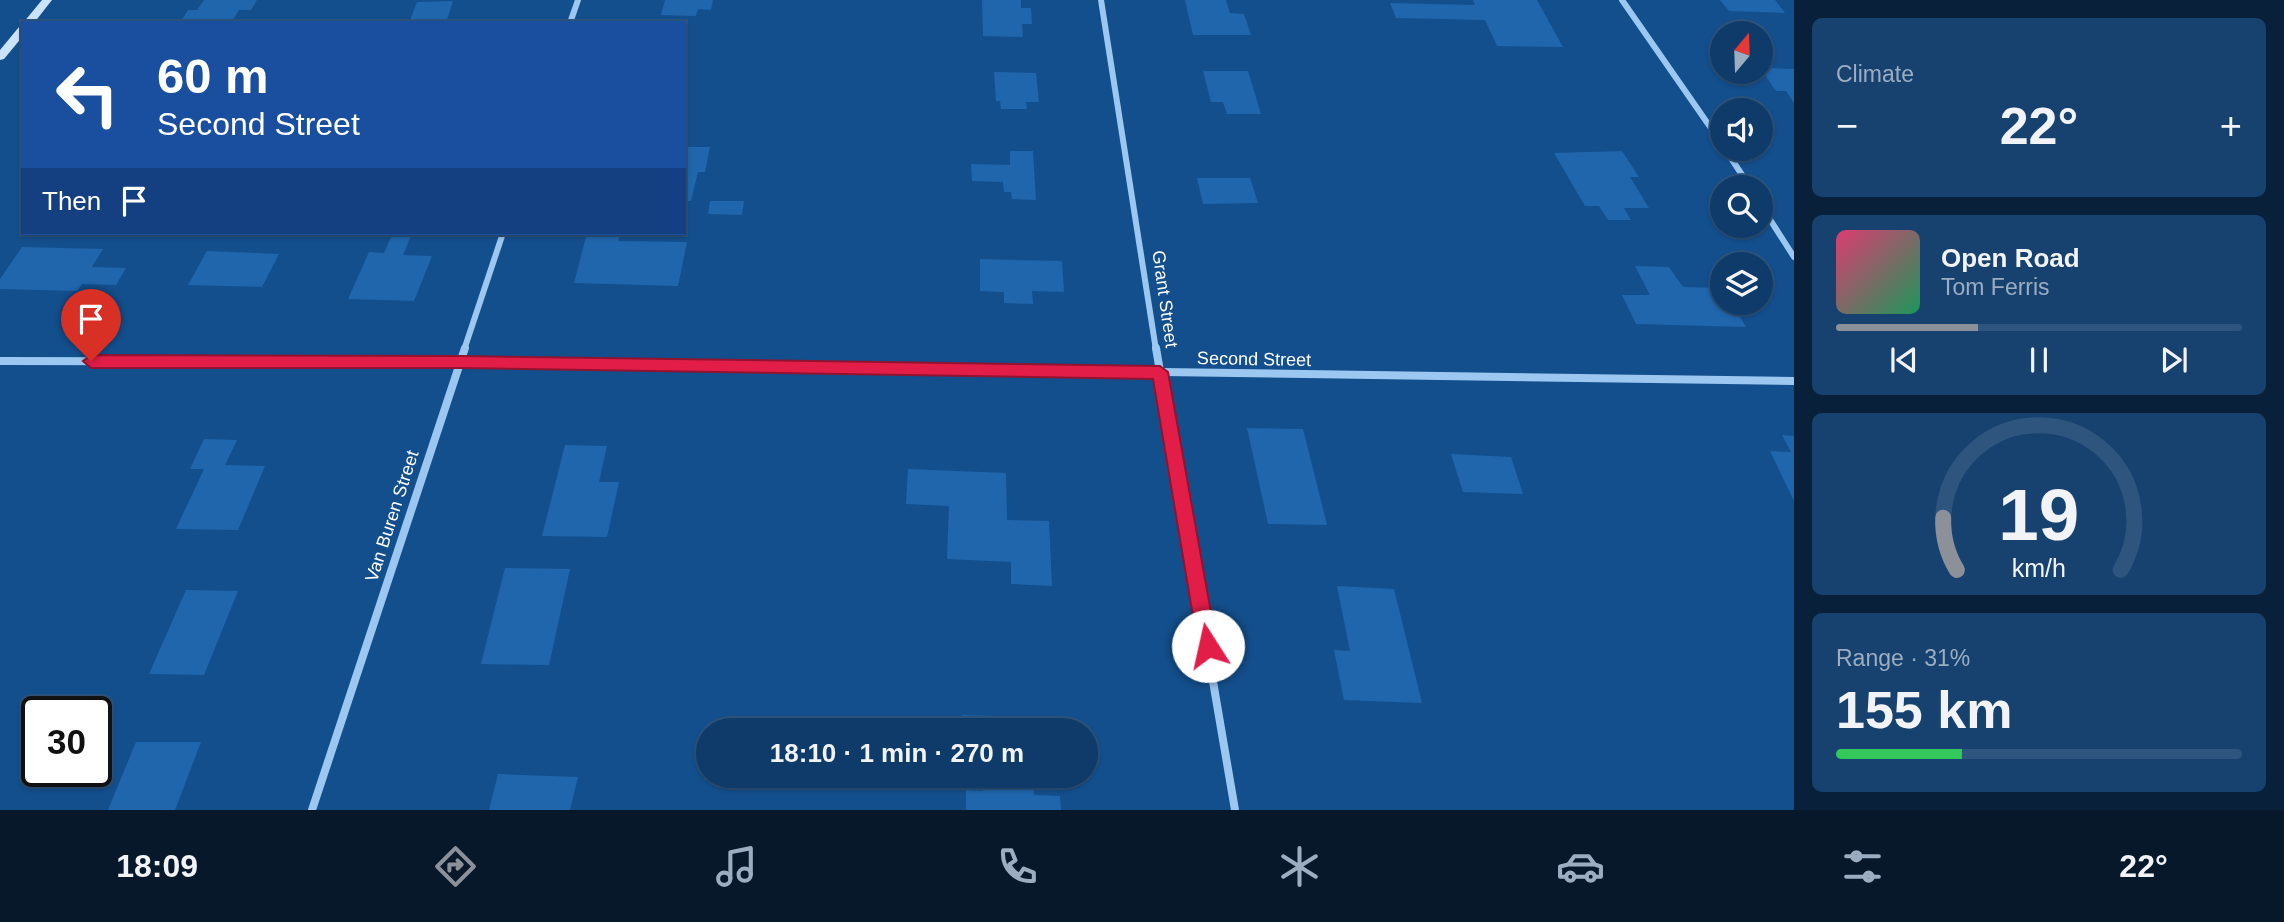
<!DOCTYPE html>
<html lang="en">
<head>
<meta charset="utf-8">
<style>
  body { margin:0; font-family:Arial,sans-serif; background:#174270; color:#f1f3f6; height:100vh; display:flex; flex-direction:column; font-size:26px; white-space:nowrap }
  * { box-sizing:border-box; margin:0 }
  p { font-size:23px; color:#9badc1 }
  .icon { flex:none; width:38px; height:38px; fill:none; stroke:currentColor; stroke-width:2; stroke-linecap:round; stroke-linejoin:round }
  .map { position:relative; flex:1; overflow:hidden }
  .sheet { display:flex; flex-direction:column; gap:18px; padding:18px; background:#08203a; width:490px }
  .sheet>* { flex:none }
  .banner { position:absolute; left:21px; top:21px; width:665px; height:214px; border-radius:0px; box-shadow:0 2px 5px #0004,0 0 0 2px #2e557e; background:#1a4fa0; color:#fff; overflow:hidden }
  .needle { width:46px; rotate:19deg }
  .controls { position:absolute; left:1710px; top:21px; display:grid; gap:14px }
  .controls a { display:grid; place-items:center; width:63px; height:63px; border-radius:50%; background:#0e3b6a; box-shadow:0 2px 5px #0004,0 0 0 2px #2e557e; font-size:35px }
  .speed { position:absolute; left:21px; top:696px; display:flex; gap:14px; font-size:35px; font-weight:700; text-align:center }
  .speed>* { display:grid; place-content:center; width:91px; height:91px; border-radius:50%; background:#0e3b6a; box-shadow:0 2px 5px #0004,0 0 0 2px #2e557e; line-height:1 }
  .speed .limit { border:4px solid #111; border-radius:10px; background:#fff; color:#111 }
  .pin { position:absolute; display:grid; place-items:center; width:60px; height:60px; color:#fff; margin:-72px -30px; border-radius:50% 50% 50% 0; rotate:-45deg; box-shadow:0 0 7px #0007 }
  .pin .icon { rotate:45deg }
  .me { position:absolute; width:77px; margin:-38px; rotate:350deg; stroke-linejoin:round; filter:drop-shadow(0 0 5px #0008) }
  .turn { display:flex; align-items:center; gap:24px; height:147px; padding:0 21px; font-size:32px }
  .turn .icon { width:91px; height:91px; stroke-width:2.5 }
  .turn b { display:block; font-size:49px; line-height:60px }
  .then { display:flex; align-items:center; height:66px; padding:0 21px; background:#0003; gap:14px; font-size:26px }
  .big { font-size:52px; font-weight:800; line-height:1.1 }
  .sheet .card { flex:1; display:flex; flex-direction:column; justify-content:center; gap:10px; min-width:0; padding:0 24px; border-radius:10px; background:#174270 }
  .sheet .dial { align-items:center; gap:0 }
  .dial svg { height:182px; overflow:visible; fill:none; stroke:#2e557e; stroke-width:7; stroke-linecap:round; text-anchor:middle }
  .dial text { fill:#f1f3f6; stroke:none }
  .song { display:flex; align-items:center; gap:21px }
  .cover { width:84px; height:84px; border-radius:10px; background:linear-gradient(135deg,hsl(340 70% 55%),hsl(150 70% 35%)) }
  .played { height:7px; border-radius:4px; background:linear-gradient(90deg,#8c9099 35%,#2e557e 35%) }
  .keys { display:flex; justify-content:space-around; direction:ltr }
  .heat { display:flex; justify-content:space-between; align-items:center; font-size:38px; direction:ltr }
  .charge { height:10px; border-radius:5px; background:linear-gradient(90deg,#34c759 31%,#2e557e 0) }
  .trip { position:absolute; left:696px; top:718px; width:402px; height:70px; border-radius:35px; background:#0e3b6a; box-shadow:0 2px 5px #0004,0 0 0 2px #2e557e; font-weight:800; line-height:70px; text-align:center }
  .menu { display:flex; height:112px; justify-content:space-around; align-items:center; background:#06182a; color:#9badc1 }
  .menu .icon { width:49px; height:49px }
  .menu .current { color:#8c9099 }
  .menu b { font-size:32px; color:#f1f3f6 }
  main { display:flex; flex:1; min-height:0 }
  .map>svg:first-child { display:block }
</style>
</head>
<body>
<main>
<div class="map">
<svg width="1794" height="810" viewBox="0 0 1794 810">
  <rect width="100%" height="100%" fill="#134f8d"/>
  <g fill="#2066ac">
    <polygon points="204,0 257,0 251,10 239,10 231,23 180,23 188,10 197,10"/>
    <polygon points="665,0 713,0 711,10 698,9 696,16 661,15"/>
    <polygon points="982,0 1021,0 1021,8 1031,8 1032,24 1022,24 1023,37 983,36"/>
    <polygon points="1185,0 1226,0 1230,13 1244,14 1251,35 1193,35"/>
    <polygon points="1473,0 1537,0 1563,47 1497,46 1485,20 1396,18 1390,3 1475,5"/>
    <polygon points="1720,0 1775,0 1785,13 1729,11"/>
    <polygon points="453,1 446,23 409,23 417,2"/>
    <polygon points="1760,68 1794,69 1794,103 1786,91 1776,91"/>
    <polygon points="1203,71 1248,71 1261,114 1227,114 1223,102 1211,102"/>
    <polygon points="994,72 1036,73 1039,102 1026,102 1027,109 1001,109 1000,101 996,101"/>
    <polygon points="684,147 710,147 705,172 698,172 691,201 684,201"/>
    <polygon points="1010,151 1033,151 1036,200 1012,199 1011,192 1004,192 1003,182 972,181 971,164 1010,165"/>
    <polygon points="1622,151 1639,177 1630,177 1649,208 1624,208 1631,220 1608,220 1599,206 1585,206 1554,153"/>
    <polygon points="1197,178 1250,178 1258,203 1203,204"/>
    <polygon points="710,201 744,201 742,215 708,214"/>
    <polygon points="393,233 412,233 403,255 432,256 414,301 348,299 369,252 384,253"/>
    <polygon points="587,233 620,233 618,241 687,242 678,286 574,283"/>
    <polygon points="22,247 103,249 92,267 126,268 116,285 82,284 77,291 0,289 0,279"/>
    <polygon points="207,251 279,254 262,287 188,285"/>
    <polygon points="980,259 1062,261 1064,292 1032,291 1033,304 1004,303 1004,292 980,291"/>
    <polygon points="1635,266 1669,267 1683,287 1721,288 1722,303 1747,303 1754,315 1739,315 1746,327 1636,324 1622,295 1650,295"/>
    <polygon points="1247,428 1303,429 1327,525 1268,524"/>
    <polygon points="1782,435 1794,436 1794,501 1770,451 1791,452"/>
    <polygon points="204,439 237,440 225,465 265,466 238,530 176,529 204,469 190,469"/>
    <polygon points="565,445 607,446 599,482 619,482 607,537 542,536"/>
    <polygon points="1451,454 1511,457 1523,494 1463,492"/>
    <polygon points="908,469 1006,473 1007,520 1049,521 1052,586 1011,584 1011,562 947,559 949,506 906,504"/>
    <polygon points="505,568 570,569 549,665 481,664"/>
    <polygon points="1337,586 1394,589 1422,703 1344,700 1334,650 1350,651"/>
    <polygon points="186,590 238,591 204,675 149,674"/>
    <polygon points="962,715 1056,718 1057,730 962,730"/>
    <polygon points="136,742 201,742 175,810 108,810"/>
    <polygon points="498,774 578,777 570,810 489,810"/>
    <polygon points="983,775 1059,775 1059,780 1033,778 1034,795 1060,796 1061,810 966,810 966,790 983,791"/>
  </g>
  <g fill="none" stroke-linecap="round" stroke-linejoin="round">
    <g stroke="#9cc7f1" stroke-width="6">
      <polyline points="1101,0 1156,350"/>
      <polyline points="1622,0 1722,144"/>
      <polyline points="570,23 578,0"/>
      <polyline points="1725,149 1750,187"/>
      <polyline points="1760,204 1794,257"/>
      <polyline points="464,350 503,233"/>
    </g>
    <g stroke="#9cc7f1" stroke-width="8">
      <polyline points="1156,348 1235,810"/>
      <polyline points="0,361 460,362 1794,381"/>
      <polyline points="312,810 465,348"/>
    </g>
    <g fill="#cae2fc" fill-rule="evenodd">
      <polygon points="42,0 52,0 34,23 23,23"/>
      <polygon points="23,26 23,36 4,59 0,60 0,50 19,27"/>
    </g>
  </g>
  <polygon fill="#e11d48" stroke="#92132f" stroke-width="2" points="91,355 460,356 1160,366 1168,372 1217,646 1214,653 1208,655 1201,653 1198,646 1153,379 460,368 91,368 83,361"/>
  <g text-anchor="middle" stroke-width="7" stroke-linejoin="round" paint-order="stroke">
    <g font-size="18" fill="#fff" stroke="#134f8d">
      <text transform="translate(1165 299) rotate(82)" y="6">Grant Street</text>
      <text transform="translate(1254 359) rotate(1)" y="6">Second Street</text>
      <text transform="translate(392 516) rotate(-72)" y="6">Van Buren Street</text>
    </g>
  </g>
</svg>
<div class="controls">
<a><svg class="needle" viewBox="-14 -14 28 28"><path d="M0-13l5 13h-10z" fill="#e53935"/><path d="M0 13l5-13h-10z" fill="#9badc1"/></svg></a>
<a><svg class="icon" aria-label="sound" viewBox="0 0 24 24"><path d="M4 9h4l5-4v14l-5-4H4zM17 9q2 3 0 6"/></svg></a>
<a><svg class="icon" aria-label="search" viewBox="0 0 24 24"><circle cx="10" cy="10" r="6"/><path d="M15 15l6 6"/></svg></a>
<a><svg class="icon" aria-label="layers" viewBox="0 0 24 24"><path d="M12 4l9 5-9 5-9-5zM3 14l9 5 9-5"/></svg></a>
</div>
<div class="speed"><div class="limit">30</div></div>
<div class="pin" style="left:91px;top:361px;background:#d93025"><svg class="icon" aria-label="arrive" viewBox="0 0 24 24"><path d="M6 21V4h12l-3 4 3 4H6"/></svg></div>
<svg class="me" style="left:1208px;top:646px" viewBox="-20 -20 40 40"><circle r="19" fill="#fff"/><path d="M0-13L10 11 0 6-10 11z" fill="#e11d48"/></svg>
<div class="trip">18:10 · 1 min · 270 m</div>
<div class="banner">
<div class="turn"><svg class="icon" aria-label="left" viewBox="0 0 24 24"><path d="M17 20v-9H6M10 6l-5 5 5 5"/></svg><div><b>60 m</b>Second Street</div></div>
<div class="then">Then<svg class="icon" aria-label="arrive" viewBox="0 0 24 24"><path d="M6 21V4h12l-3 4 3 4H6"/></svg></div>
</div>
</div>
<section class="sheet">
<div class="card"><p>Climate</p>
<div class="heat"><a>−</a><b class="big">22°</b><a>+</a></div>
</div>
<div class="card">
<div class="song"><i class="cover"></i><div><b>Open Road</b><p>Tom Ferris</p></div></div>
<div class="played"></div>
<div class="keys"><svg class="icon" aria-label="previous" viewBox="0 0 24 24"><path d="M18 5L8 12l10 7zM5 5v14"/></svg><svg class="icon" aria-label="pause" viewBox="0 0 24 24"><path d="M8 5v14M16 5v14"/></svg><svg class="icon" aria-label="next" viewBox="0 0 24 24"><path d="M6 5l10 7-10 7zM19 5v14"/></svg></div>
</div>
<div class="card dial"><svg viewBox="0 0 100 80">
<path d="M14 69A42 42 0 1 1 86 69"/>
<path d="M14 69A42 42 0 0 1 8 46" stroke="#8c9099"/>
<text x="50" y="56" font-size="32" font-weight="700">19</text>
<text x="50" y="72" font-size="11">km/h</text>
</svg></div>
<div class="card"><p>Range · 31%</p><b class="big">155 km</b><div class="charge"></div></div>
</section>
</main>
<nav class="menu">
<b>18:09</b>
<svg class="icon current" aria-label="directions" viewBox="0 0 24 24"><path d="M12 3l9 9-9 9-9-9zM9 14v-3h6M13 9l2 2-2 2"/></svg>
<svg class="icon" aria-label="music" viewBox="0 0 24 24"><path d="M9 18V5l10-2v13"/><circle cx="6" cy="18" r="3"/><circle cx="16" cy="16" r="3"/></svg>
<svg class="icon" aria-label="phone" viewBox="0 0 24 24"><path d="M5 4h4l2 5-3 2q2 4 5 5l2-3 5 2v4C11 20 4 13 5 4z"/></svg>
<svg class="icon" aria-label="climate" viewBox="0 0 24 24"><path d="M12 3v18M4 7l16 10M4 17L20 7"/></svg>
<svg class="icon" aria-label="car" viewBox="0 0 24 24"><path d="M5 17H2v-5l4-1 3-4h7l3 4 3 1v5h-3M9 17h6M6 11h13"/><circle cx="7" cy="17" r="2"/><circle cx="17" cy="17" r="2"/></svg>
<svg class="icon" aria-label="filters" viewBox="0 0 24 24"><path d="M4 7h16M4 17h16"/><circle cx="9" cy="7" r="2"/><circle cx="15" cy="17" r="2"/></svg>
<b>22°</b>
</nav>
</body>
</html>
